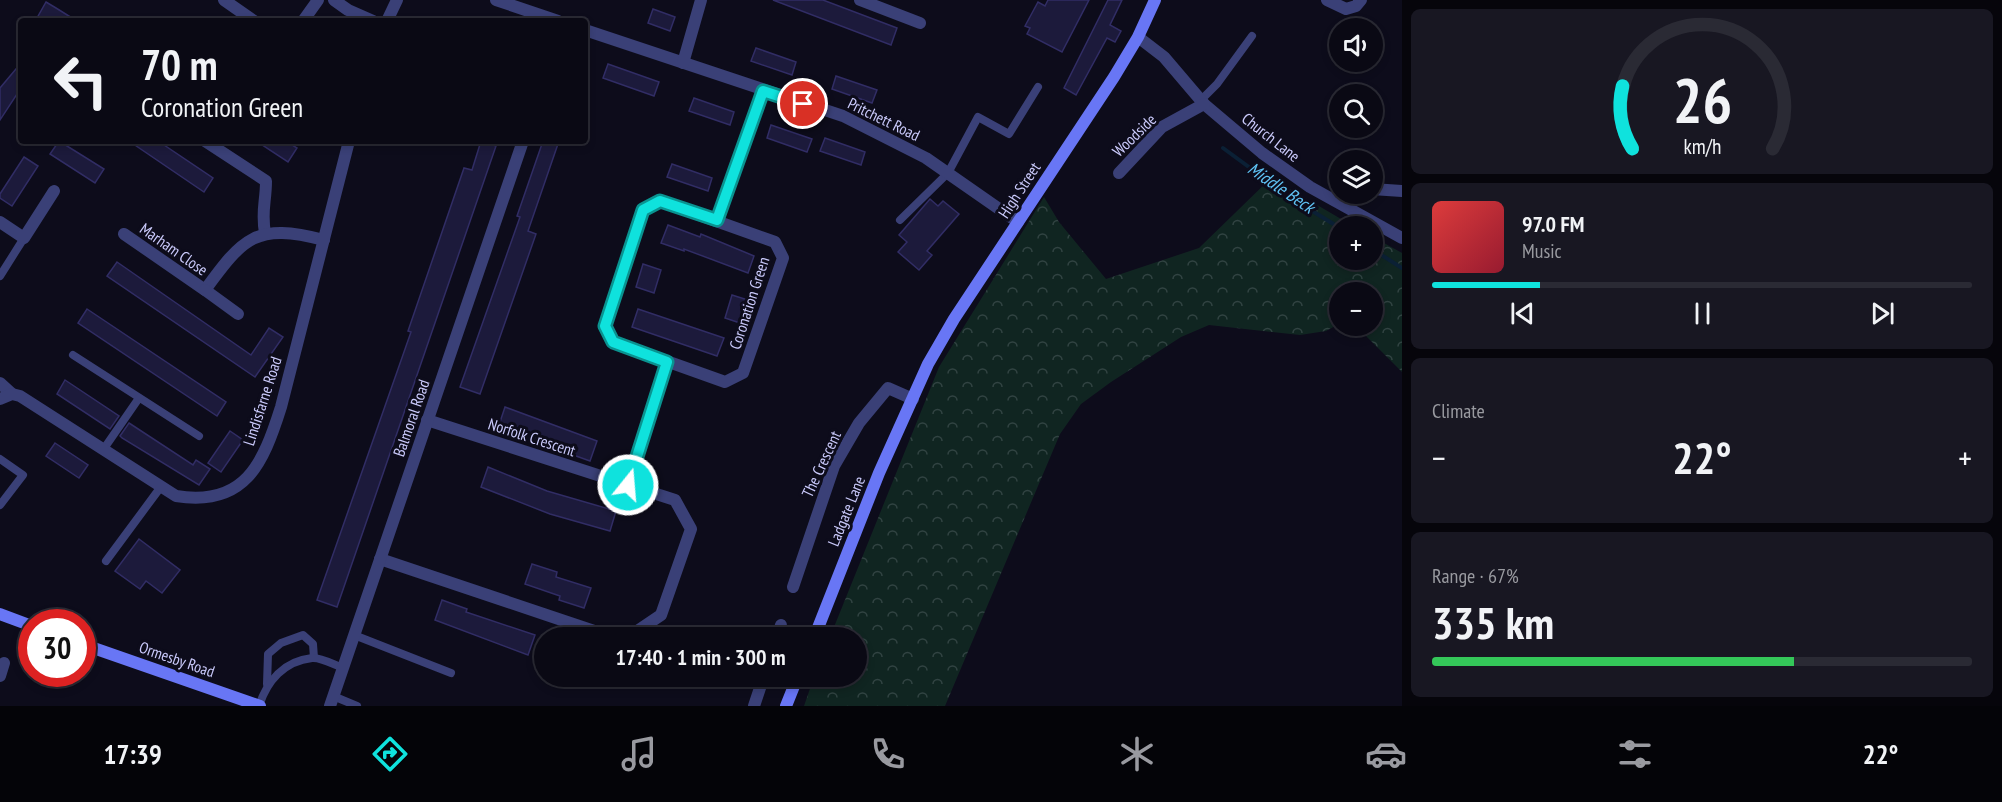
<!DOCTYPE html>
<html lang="en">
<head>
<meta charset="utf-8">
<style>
  body { margin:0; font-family:"PT Sans Narrow",sans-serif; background:#181722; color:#f1f3f6; height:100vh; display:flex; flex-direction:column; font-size:22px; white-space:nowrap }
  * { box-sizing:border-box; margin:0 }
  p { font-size:20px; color:#999aa0 }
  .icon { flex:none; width:33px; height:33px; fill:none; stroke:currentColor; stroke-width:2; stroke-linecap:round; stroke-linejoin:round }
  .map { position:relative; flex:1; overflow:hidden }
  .side { display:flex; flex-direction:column; gap:9px; padding:9px; background:#06050b; width:600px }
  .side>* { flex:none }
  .hud { position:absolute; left:18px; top:18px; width:570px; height:126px; border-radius:6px; box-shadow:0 3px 9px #0003,0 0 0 2px #2a2a34; background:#0a0914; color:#f1f3f6; overflow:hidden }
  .buttons { position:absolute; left:1329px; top:18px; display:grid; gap:12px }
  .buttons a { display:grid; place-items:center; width:54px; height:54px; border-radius:50%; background:#0a0914; box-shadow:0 3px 9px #0003,0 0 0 2px #2a2a34; font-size:30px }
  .speed { position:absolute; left:18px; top:609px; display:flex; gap:12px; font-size:30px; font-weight:700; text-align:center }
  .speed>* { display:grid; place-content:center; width:78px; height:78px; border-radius:50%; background:#0a0914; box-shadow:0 3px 9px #0003,0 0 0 2px #2a2a34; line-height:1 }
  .speed .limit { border:9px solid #d22; background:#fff; color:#111 }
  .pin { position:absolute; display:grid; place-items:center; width:51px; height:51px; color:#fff; margin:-26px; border:3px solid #fff; border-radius:50%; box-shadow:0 2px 6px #0007 }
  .me { position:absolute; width:66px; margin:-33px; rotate:17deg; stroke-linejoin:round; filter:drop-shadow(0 0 4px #0008) }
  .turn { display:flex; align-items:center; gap:21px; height:126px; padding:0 24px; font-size:27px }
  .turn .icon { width:78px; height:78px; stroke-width:2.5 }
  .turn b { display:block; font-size:42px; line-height:51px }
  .big { font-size:45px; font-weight:700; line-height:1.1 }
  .side .tile { flex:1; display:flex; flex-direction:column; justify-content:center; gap:9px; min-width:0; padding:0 21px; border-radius:9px; background:#181722 }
  .side .dial { align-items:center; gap:0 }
  .dial svg { height:156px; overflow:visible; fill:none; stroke:#2a2a34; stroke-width:7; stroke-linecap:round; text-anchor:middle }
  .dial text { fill:#f1f3f6; stroke:none }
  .song { display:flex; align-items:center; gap:18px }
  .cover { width:72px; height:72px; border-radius:9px; background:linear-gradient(135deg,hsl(0 70% 55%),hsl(350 70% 35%)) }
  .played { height:6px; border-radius:3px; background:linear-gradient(90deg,#0fe2dd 20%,#2a2a34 20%) }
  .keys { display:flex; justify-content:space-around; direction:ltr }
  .heat { display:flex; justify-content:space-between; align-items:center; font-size:33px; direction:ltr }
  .charge { height:9px; border-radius:4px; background:linear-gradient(90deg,#34c759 67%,#2a2a34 0) }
  .trip { position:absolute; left:534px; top:627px; width:333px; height:60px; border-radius:30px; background:#0a0914; box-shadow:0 3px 9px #0003,0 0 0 2px #2a2a34; font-weight:700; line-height:60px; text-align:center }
  .menu { display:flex; height:96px; justify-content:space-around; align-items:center; background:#040408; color:#999aa0 }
  .menu .icon { width:42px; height:42px }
  .menu .current { color:#0fe2dd }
  .menu b { font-size:27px; color:#f1f3f6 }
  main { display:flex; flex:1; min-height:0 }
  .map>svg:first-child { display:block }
</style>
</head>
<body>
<main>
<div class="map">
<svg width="1402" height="706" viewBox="0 0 1402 706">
  <defs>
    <pattern id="forest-crowns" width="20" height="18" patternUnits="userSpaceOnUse" patternTransform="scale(1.5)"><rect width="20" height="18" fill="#102521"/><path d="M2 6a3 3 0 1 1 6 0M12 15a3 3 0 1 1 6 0" fill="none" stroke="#314342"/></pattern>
  </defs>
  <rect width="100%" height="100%" fill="#0d0c1b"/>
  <path fill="url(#forest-crowns)" fill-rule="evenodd" d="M 1271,178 L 1353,226 L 1340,226 L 1340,260 L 1372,260 L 1373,237 L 1402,253 L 1402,372 L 1366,336 L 1348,327 L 1337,325 L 1326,331 L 1300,335 L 1209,325 L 1181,337 L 1111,382 L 1081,404 L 1060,434 L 945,706 L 804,706 L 814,677 L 856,676 L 856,638 L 830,637 L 939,367 L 1044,197 L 1059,222 L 1106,279 L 1199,248 ZM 1340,292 L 1372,292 L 1372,326 L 1340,326 Z"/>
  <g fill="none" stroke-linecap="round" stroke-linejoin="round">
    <g stroke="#0b2035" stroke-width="4">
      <polyline points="1223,148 1291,198 1340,228"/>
      <polyline points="1372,249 1402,268"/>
    </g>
  </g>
  <g fill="#1c1a3b" stroke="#312d65" stroke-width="1.5">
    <polygon points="773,0 823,0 897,28 891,45"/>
    <polygon points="1048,0 1089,0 1062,52 1027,34 1030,28 1025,26 1038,2 1045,6"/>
    <polygon points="1108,0 1122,0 1110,25 1121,31 1115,42 1107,38 1076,95 1064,88"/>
    <polygon points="46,2 56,8 77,21 42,21 37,18"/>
    <polygon points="653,9 675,17 670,31 648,23"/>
    <polygon points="756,48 796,62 792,75 751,61"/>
    <polygon points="21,63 21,88 0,120 0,88"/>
    <polygon points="608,64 659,82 654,96 603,78"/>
    <polygon points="836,76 877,90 872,103 832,89"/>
    <polygon points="694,98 734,112 730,125 689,111"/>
    <polygon points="771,125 812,139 807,152 767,138"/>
    <polygon points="825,138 865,152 861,165 820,151"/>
    <polygon points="59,141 104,169 95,183 50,154"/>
    <polygon points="129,141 158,141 213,178 204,192"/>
    <polygon points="256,141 286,141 297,148 288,162"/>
    <polygon points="481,141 496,146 337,607 317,600 411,332 408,331 464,168 472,170"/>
    <polygon points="543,141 559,141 528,231 536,234 480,394 460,387 520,217 517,216"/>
    <polygon points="24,157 38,166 12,206 0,198 0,194"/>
    <polygon points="672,164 712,178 708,191 667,177"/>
    <polygon points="930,199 938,206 943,201 959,214 927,251 932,255 919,270 898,252 907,242 899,235"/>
    <polygon points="668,225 700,237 701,234 754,256 748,273 684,249 684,251 661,243"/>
    <polygon points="117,262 251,355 269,328 283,337 255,377 107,276"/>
    <polygon points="643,264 661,270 654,293 636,287"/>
    <polygon points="732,295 751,301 743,324 725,318"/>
    <polygon points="87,309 226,402 217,416 78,323"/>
    <polygon points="638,309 724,338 717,356 632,327"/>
    <polygon points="65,380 119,416 110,429 57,394"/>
    <polygon points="505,407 597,441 590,461 498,428"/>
    <polygon points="129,423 193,465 196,460 210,469 199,485 122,438 120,436"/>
    <polygon points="230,431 243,440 221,472 208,463"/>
    <polygon points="55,443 88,465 79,478 46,456"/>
    <polygon points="488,467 547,491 616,511 610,531 550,514 481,487"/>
    <polygon points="139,539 180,570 162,593 146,581 140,589 115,571"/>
    <polygon points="532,564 557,572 556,577 591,588 584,608 559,600 560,596 525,584"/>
    <polygon points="442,600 467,609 466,612 535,635 528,655 435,620"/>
  </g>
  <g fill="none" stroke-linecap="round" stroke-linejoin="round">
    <g stroke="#3a4077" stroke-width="8">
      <polyline points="1201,100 1217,84 1252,36"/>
      <polyline points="900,220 948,173 978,117 1009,134 1038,87"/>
      <polyline points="0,276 24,238"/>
      <polyline points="73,355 199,436"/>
      <polyline points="103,450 139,398"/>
      <polyline points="0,459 23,475 0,505"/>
      <polyline points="106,561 160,488"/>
      <polyline points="354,635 451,673"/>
      <polyline points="267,684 268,654 281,643 303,635 313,644 314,658"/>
      <polyline points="333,696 357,706"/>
      <path d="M 259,706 C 267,681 284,661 312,658 C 321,657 334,665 343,668"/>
    </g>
    <g stroke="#3a4077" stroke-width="12">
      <polyline points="224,0 254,21"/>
      <polyline points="334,0 348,10 373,21"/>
      <polyline points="496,0 558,21"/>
      <polyline points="860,0 920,23"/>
      <polyline points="1327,0 1346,9 1356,6 1361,0"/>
      <polyline points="303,21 318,0"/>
      <polyline points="387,21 397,0"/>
      <polyline points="585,30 843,116 926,158 1018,222"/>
      <polyline points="1138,37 1164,57 1204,104 1262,153 1310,187 1402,238"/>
      <polyline points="683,63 701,0"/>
      <path d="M 205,141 L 266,181 C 266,202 261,211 265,233"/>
      <polyline points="1119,173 1162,127 1204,104"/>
      <polyline points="1372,189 1402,191"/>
      <polygon points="660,201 775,242 783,258 743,373 725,382 613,342 605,326 643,211"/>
      <polyline points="717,220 763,91"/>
      <polyline points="0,222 24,238 54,191"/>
      <path d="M 124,234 L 205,290 C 243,238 256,222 324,240"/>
      <polyline points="205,290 238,314"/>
      <polyline points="0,383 12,394"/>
      <path d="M 0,399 L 12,394 L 20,396 L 176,496 C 245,507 263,464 281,407 L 349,141"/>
      <polyline points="427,420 675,500 691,529 661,615 627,638"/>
      <polyline points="628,485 667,362"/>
      <polyline points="380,559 615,638"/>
      <polyline points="793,587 834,466 859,423 888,388 913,399"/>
      <polyline points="777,638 781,625"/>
      <polyline points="0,676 4,663"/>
      <polyline points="330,706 523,141"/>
      <polyline points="754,706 764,676"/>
    </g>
    <g stroke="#6876f5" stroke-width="12">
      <polyline points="0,614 32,626"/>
      <polyline points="814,638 879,473 928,364 954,319 1114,77 1138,37 1155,0"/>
      <polyline points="82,644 260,706"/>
      <polyline points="786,706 798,676"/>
    </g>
  </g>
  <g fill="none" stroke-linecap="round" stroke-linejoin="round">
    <defs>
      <polyline id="route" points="628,485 667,362 613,342 605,326 643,210 660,201 717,220 763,91 803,104"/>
    </defs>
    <use href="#route" stroke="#0a9390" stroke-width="15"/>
    <use href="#route" stroke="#0fe2dd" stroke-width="10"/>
  </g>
  <g text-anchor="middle" stroke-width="6" stroke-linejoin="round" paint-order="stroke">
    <g font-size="16" fill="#cacafb" stroke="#0d0c1b">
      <text transform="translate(884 119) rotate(26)" y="6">Pritchett Road</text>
      <text transform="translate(1134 135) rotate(-44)" y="6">Woodside</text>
      <text transform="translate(1271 137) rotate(38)" y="6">Church Lane</text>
      <text transform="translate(1019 190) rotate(-57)" y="6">High Street</text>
      <text transform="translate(174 249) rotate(35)" y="6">Marham Close</text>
      <text transform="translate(749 303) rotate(-72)" y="6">Coronation Green</text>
      <text transform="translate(262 401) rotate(-72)" y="6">Lindisfarne Road</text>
      <text transform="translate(411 418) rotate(-71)" y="6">Balmoral Road</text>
      <text transform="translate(532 437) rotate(18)" y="6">Norfolk Crescent</text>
      <text transform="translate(821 464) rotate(-65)" y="6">The Crescent</text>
      <text transform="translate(846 511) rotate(-68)" y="6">Ladgate Lane</text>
      <text transform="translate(177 659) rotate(19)" y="6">Ormesby Road</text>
    </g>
    <g font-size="18" font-style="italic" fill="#5fc2f4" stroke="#0d0c1b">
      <text transform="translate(1281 188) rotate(34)" y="6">Middle Beck</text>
    </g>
  </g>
</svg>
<div class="buttons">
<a><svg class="icon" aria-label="sound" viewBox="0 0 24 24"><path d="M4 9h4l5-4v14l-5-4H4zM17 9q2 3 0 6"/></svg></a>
<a><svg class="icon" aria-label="search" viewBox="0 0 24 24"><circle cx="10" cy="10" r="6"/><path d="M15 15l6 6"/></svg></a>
<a><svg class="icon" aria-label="layers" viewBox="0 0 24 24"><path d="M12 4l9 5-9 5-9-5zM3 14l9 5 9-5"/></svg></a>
<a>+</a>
<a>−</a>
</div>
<div class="speed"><div class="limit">30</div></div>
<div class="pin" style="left:803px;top:104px;background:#d93025"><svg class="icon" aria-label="arrive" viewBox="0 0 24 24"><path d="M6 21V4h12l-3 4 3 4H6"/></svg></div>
<svg class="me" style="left:628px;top:485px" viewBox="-20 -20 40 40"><circle r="17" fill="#0fe2dd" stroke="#fff" stroke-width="3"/><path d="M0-11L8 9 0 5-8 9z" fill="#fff"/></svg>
<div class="trip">17:40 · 1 min · 300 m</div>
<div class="hud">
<div class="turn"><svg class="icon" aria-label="left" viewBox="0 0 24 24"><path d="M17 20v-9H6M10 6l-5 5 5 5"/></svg><div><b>70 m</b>Coronation Green</div></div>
</div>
</div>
<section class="side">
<div class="tile dial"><svg viewBox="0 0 100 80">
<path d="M14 69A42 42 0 1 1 86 69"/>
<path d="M14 69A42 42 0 0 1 9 37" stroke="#0fe2dd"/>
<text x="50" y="56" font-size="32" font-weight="700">26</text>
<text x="50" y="72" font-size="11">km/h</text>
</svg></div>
<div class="tile">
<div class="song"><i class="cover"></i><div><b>97.0 FM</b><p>Music</p></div></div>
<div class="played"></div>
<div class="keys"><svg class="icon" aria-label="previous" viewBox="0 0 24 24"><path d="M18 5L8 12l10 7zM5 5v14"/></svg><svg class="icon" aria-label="pause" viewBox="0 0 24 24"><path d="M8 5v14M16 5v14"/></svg><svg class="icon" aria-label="next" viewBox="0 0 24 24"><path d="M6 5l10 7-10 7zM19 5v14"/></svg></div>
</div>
<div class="tile"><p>Climate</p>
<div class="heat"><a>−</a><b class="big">22°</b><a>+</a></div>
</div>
<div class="tile"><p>Range · 67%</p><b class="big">335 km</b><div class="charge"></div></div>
</section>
</main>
<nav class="menu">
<b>17:39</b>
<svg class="icon current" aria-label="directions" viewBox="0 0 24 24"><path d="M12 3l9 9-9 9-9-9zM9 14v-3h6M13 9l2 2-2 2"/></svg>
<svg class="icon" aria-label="music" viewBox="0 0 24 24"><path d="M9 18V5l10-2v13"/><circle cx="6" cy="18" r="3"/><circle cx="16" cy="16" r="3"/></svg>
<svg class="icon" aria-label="phone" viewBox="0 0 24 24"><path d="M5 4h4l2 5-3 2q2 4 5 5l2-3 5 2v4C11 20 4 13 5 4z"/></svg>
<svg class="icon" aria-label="climate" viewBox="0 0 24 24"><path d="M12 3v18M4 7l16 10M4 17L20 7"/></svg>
<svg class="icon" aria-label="car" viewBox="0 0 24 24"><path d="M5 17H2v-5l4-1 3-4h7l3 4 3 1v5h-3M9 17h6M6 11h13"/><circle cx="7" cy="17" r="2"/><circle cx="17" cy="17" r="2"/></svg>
<svg class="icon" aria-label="filters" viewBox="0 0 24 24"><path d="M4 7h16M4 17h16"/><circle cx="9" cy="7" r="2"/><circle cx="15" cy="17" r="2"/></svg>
<b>22°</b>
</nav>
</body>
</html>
